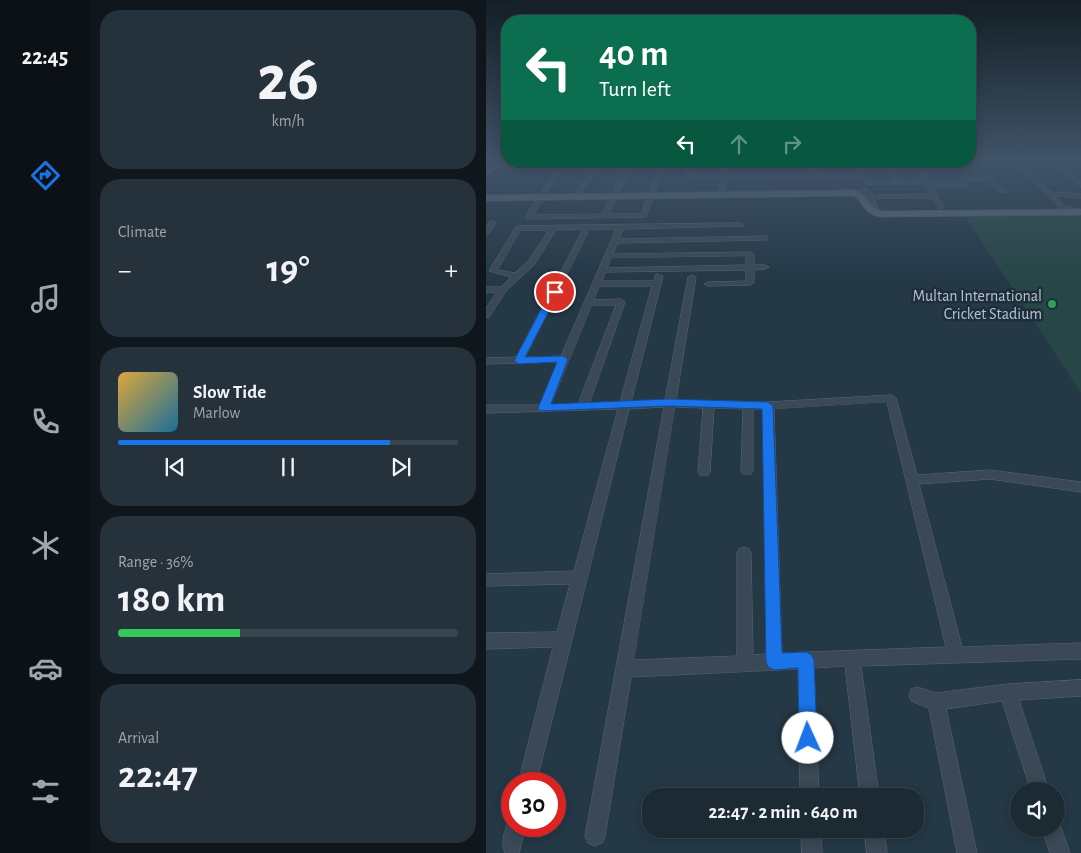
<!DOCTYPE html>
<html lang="en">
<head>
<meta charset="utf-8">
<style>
  body { margin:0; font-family:"Alegreya Sans",sans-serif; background:#25323c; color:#f1f3f6; height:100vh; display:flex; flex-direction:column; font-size:19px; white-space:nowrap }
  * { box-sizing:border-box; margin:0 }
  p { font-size:16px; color:#a0a7ac }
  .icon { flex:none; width:28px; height:28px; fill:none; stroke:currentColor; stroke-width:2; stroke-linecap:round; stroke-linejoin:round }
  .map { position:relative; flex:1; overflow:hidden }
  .sheet { display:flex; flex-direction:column; gap:10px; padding:10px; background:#0f171d; width:396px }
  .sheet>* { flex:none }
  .guide { position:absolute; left:15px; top:15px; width:475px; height:152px; border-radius:20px; box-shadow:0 2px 12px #0003,0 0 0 1px #3a464f; background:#0b6e4f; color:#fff; overflow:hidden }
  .tools { position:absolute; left:524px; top:782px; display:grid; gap:10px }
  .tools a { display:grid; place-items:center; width:55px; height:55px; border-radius:50%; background:#1c2a34; box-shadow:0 2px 12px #0003,0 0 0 1px #3a464f; font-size:25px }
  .speed { position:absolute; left:15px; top:772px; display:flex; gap:10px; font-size:25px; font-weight:700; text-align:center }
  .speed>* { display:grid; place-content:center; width:65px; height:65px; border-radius:50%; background:#1c2a34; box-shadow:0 2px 12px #0003,0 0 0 1px #3a464f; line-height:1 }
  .speed .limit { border:8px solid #d22; background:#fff; color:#111 }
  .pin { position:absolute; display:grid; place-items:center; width:42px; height:42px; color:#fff; margin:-21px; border:2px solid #fff; border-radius:50%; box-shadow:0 1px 5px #0007 }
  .me { position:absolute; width:55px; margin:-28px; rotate:358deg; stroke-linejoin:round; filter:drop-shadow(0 0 4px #0008) }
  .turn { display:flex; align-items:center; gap:18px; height:105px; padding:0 15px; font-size:22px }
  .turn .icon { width:65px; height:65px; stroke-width:2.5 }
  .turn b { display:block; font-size:35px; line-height:42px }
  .lanes { display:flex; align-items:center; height:48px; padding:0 15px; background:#0003; justify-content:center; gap:25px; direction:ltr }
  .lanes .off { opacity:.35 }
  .big { font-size:38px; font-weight:600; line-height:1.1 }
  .sheet .tile { flex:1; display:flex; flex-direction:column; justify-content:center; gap:8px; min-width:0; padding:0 18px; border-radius:20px; background:#25323c }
  .sheet .dial { align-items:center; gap:0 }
  .dial b { font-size:65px; line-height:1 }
  .song { display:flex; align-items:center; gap:15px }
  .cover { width:60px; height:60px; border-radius:8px; background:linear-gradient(135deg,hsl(40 70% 55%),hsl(200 70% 35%)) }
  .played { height:5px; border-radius:2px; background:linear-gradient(90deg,#1a73e8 80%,#3a464f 80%) }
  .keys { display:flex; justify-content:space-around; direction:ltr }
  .heat { display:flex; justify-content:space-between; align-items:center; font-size:28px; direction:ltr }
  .charge { height:8px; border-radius:4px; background:linear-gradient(90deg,#34c759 36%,#3a464f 0) }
  .trip { position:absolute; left:156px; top:788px; width:282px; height:50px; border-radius:20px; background:#1c2a34; box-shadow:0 2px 12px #0003,0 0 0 1px #3a464f; font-weight:600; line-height:50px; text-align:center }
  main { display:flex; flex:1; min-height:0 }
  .tabs { display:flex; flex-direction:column; width:90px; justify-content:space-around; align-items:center; background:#0b1115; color:#a0a7ac }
  .tabs .icon { width:35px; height:35px }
  .tabs .selected { color:#1a73e8 }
  .tabs b { font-size:22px; color:#f1f3f6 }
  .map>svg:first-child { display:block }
</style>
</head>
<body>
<main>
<nav class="tabs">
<b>22:45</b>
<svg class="icon selected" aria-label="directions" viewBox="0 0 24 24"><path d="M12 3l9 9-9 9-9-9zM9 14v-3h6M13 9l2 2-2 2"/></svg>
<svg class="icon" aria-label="music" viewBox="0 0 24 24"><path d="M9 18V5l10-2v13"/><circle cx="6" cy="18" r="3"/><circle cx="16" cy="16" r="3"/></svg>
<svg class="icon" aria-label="phone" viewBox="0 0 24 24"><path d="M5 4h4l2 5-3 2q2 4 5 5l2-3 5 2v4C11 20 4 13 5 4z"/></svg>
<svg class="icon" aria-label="climate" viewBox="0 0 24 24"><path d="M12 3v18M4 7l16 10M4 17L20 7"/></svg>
<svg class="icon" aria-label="car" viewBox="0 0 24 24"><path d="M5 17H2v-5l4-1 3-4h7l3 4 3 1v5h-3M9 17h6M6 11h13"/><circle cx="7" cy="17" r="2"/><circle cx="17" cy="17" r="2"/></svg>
<svg class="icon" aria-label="filters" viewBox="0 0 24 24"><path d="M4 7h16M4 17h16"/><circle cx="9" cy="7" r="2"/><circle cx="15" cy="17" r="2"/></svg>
</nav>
<section class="sheet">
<div class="tile dial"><b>26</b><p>km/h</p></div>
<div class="tile"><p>Climate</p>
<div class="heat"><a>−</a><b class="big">19°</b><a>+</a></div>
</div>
<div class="tile">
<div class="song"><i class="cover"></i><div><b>Slow Tide</b><p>Marlow</p></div></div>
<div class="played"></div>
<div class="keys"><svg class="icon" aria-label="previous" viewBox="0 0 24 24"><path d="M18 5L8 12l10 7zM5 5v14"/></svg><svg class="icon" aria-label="pause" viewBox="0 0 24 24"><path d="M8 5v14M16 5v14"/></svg><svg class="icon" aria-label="next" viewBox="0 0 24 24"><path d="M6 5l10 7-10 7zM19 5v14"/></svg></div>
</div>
<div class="tile"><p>Range · 36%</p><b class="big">180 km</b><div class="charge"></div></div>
<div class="tile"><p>Arrival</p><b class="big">22:47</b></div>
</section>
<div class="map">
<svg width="595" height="853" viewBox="0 0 595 853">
  <rect width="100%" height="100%" fill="#253846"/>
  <polygon fill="#274746" points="595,214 595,393 479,216"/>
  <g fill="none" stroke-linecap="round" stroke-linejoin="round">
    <defs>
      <g id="minor">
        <polygon points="58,161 54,164 51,162 52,161"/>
        <polygon points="202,161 208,161 204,175 234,175 235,170 238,168 241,170 240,175 326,175 323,161 329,161 332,175 370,175 373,177 370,179 240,179 238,193 235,195 232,193 234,179 199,178"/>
        <polygon points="240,161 292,161 237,164 237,162"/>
        <polygon points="366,161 372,161 383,181 409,181 399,161 405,161 415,181 437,180 427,162 432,161 445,182 473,182 472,180 475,178 504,177 520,192 515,193 502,181 479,182 482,187 479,189 475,186 446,186 458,207 455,209 453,208 447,198 392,198 389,196 390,195 445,194 439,184 380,184 371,173"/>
        <polygon points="528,161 534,161 565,192 595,194 595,198 569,196 578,206 595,210 595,214 574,208"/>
        <polygon points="566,161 573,161 595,181 595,187"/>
        <path d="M 175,165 L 178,167 L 160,217 L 42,219 L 39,217 L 71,168 ZM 171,169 L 155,214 L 123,214 L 143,170 ZM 105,170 L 87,197 L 88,198 L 92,198 L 110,170 L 137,170 L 116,214 L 47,215 L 75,171 Z"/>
        <path d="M 376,188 C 387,187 389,200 392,209 L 403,212 L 403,214 L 387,211 L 380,195 L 355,193 L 352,191 L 355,189 L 376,191 Z"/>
        <polygon points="5,221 10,222 3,234 0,234 0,227"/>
        <path d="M 255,223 L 257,224 L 257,226 L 137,229 L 133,239 L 281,236 L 281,240 L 278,240 L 131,243 L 127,254 L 264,252 L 268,254 L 268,265 L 279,265 L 283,267 L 279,269 L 268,270 L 268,283 L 264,285 L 222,286 L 218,284 L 222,282 L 260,281 L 260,270 L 119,272 L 116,281 L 168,281 L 170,274 L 177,276 L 145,402 L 179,400 L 202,277 L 206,275 L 210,277 L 190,400 L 282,402 L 405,395 L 410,398 L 431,475 L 504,470 L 595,482 L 595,492 L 504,479 L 433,484 L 476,647 L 595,643 L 595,659 L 375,666 L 393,796 L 374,796 L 359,666 L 328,668 L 333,796 L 314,796 L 312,669 L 145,677 L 119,836 L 116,843 L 109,846 L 102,843 L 99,836 L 178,407 L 143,409 L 50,784 L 32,784 L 67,647 L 0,649 L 0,633 L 71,632 L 84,584 L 0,586 L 0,574 L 88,571 L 132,409 L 0,413 L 0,405 L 54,405 L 72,362 L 0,364 L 0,358 L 30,357 L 97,229 L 70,230 L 48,265 L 20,291 L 3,317 L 0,318 L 0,308 L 11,292 L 0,293 L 0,287 L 15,287 L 25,277 L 3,271 L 29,228 L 33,226 ZM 104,229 L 130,229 L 75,356 L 40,357 ZM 35,230 L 63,230 L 42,261 L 29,273 L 12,270 ZM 260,256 L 260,265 L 121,268 L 125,258 ZM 114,286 L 166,286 L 134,402 L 103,404 L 139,302 L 135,299 L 108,300 ZM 106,305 L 130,305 L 92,404 L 65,405 ZM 401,402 L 460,647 L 296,653 L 288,409 ZM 189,407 L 217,408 L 212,472 L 214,475 L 222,475 L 224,472 L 228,408 L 257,409 L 255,471 L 257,474 L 265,474 L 267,471 L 267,409 L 277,409 L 280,654 L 267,655 L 265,553 L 263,549 L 258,547 L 253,549 L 251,553 L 251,656 L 148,660 Z"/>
        <polygon points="595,680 595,696 533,700 563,791 545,791 516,701 460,709 491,853 471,853 443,708 425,701 423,695 425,689 431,687 450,693 522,684"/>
        <path d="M 26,818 L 26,826 L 40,826 L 33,853 L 19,853 C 14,842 19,830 23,819 Z"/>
        <polygon points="570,821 573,822 584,853 564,853 556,829 570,829"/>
        <polygon points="315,829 335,829 336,853 316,853"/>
        <polygon points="378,829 398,829 401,853 381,853"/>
      </g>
      <g id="major">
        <polygon points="14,161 23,161 0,176 0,170"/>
        <path d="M 368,190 C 381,194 382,206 394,211 L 595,209 L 595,215 L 393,217 C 373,211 379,201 367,196 L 0,201 L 0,195 Z"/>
      </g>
    </defs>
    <use href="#minor" stroke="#586773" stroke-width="1"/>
    <use href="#major" stroke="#465562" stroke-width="1"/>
    <use href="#minor" fill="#3a4955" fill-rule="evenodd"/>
    <use href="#major" fill="#586875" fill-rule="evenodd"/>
  </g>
  <linearGradient id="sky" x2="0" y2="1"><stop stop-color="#141f26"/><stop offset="0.57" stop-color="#405368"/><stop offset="1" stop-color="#405368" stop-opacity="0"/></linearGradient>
  <rect width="595" height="281" fill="url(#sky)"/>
  <polygon fill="#1a73e8" stroke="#114b97" points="69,289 73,292 39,357 77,356 82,359 65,404 183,399 282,402 287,406 296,653 320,652 325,654 328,660 331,738 328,744 322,747 316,744 313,738 312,668 288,670 282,667 280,662 276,409 183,406 54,411 52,408 71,362 33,364 28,361 64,292"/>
  <circle fill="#2e9e5b" stroke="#1e2e3b" stroke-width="2" cx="566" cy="304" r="5"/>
  <g text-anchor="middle" stroke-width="5" stroke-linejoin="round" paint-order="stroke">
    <g font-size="16" fill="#b7c4cf" stroke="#1e2e3b" text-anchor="end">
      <text x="556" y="301">Multan International<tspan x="556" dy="18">Cricket Stadium</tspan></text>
    </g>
  </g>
</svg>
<div class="tools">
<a><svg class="icon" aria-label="sound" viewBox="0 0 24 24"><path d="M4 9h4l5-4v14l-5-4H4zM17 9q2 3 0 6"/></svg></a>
</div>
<div class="speed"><div class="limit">30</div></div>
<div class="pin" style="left:69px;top:292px;background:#d93025"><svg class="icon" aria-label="arrive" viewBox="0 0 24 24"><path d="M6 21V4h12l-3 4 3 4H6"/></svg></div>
<svg class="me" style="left:322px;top:738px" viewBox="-20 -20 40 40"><circle r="19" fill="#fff"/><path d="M0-13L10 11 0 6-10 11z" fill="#1a73e8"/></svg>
<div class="trip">22:47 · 2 min · 640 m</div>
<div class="guide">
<div class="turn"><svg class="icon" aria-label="left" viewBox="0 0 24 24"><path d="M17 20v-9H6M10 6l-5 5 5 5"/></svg><div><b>40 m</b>Turn left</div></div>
<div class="lanes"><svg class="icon" aria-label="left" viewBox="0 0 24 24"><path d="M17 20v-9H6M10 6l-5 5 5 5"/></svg><svg class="icon off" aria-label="ahead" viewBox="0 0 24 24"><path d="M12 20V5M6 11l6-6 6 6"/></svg><svg class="icon off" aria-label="right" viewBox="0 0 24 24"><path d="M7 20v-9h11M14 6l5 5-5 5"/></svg></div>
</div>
</div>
</main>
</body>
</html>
